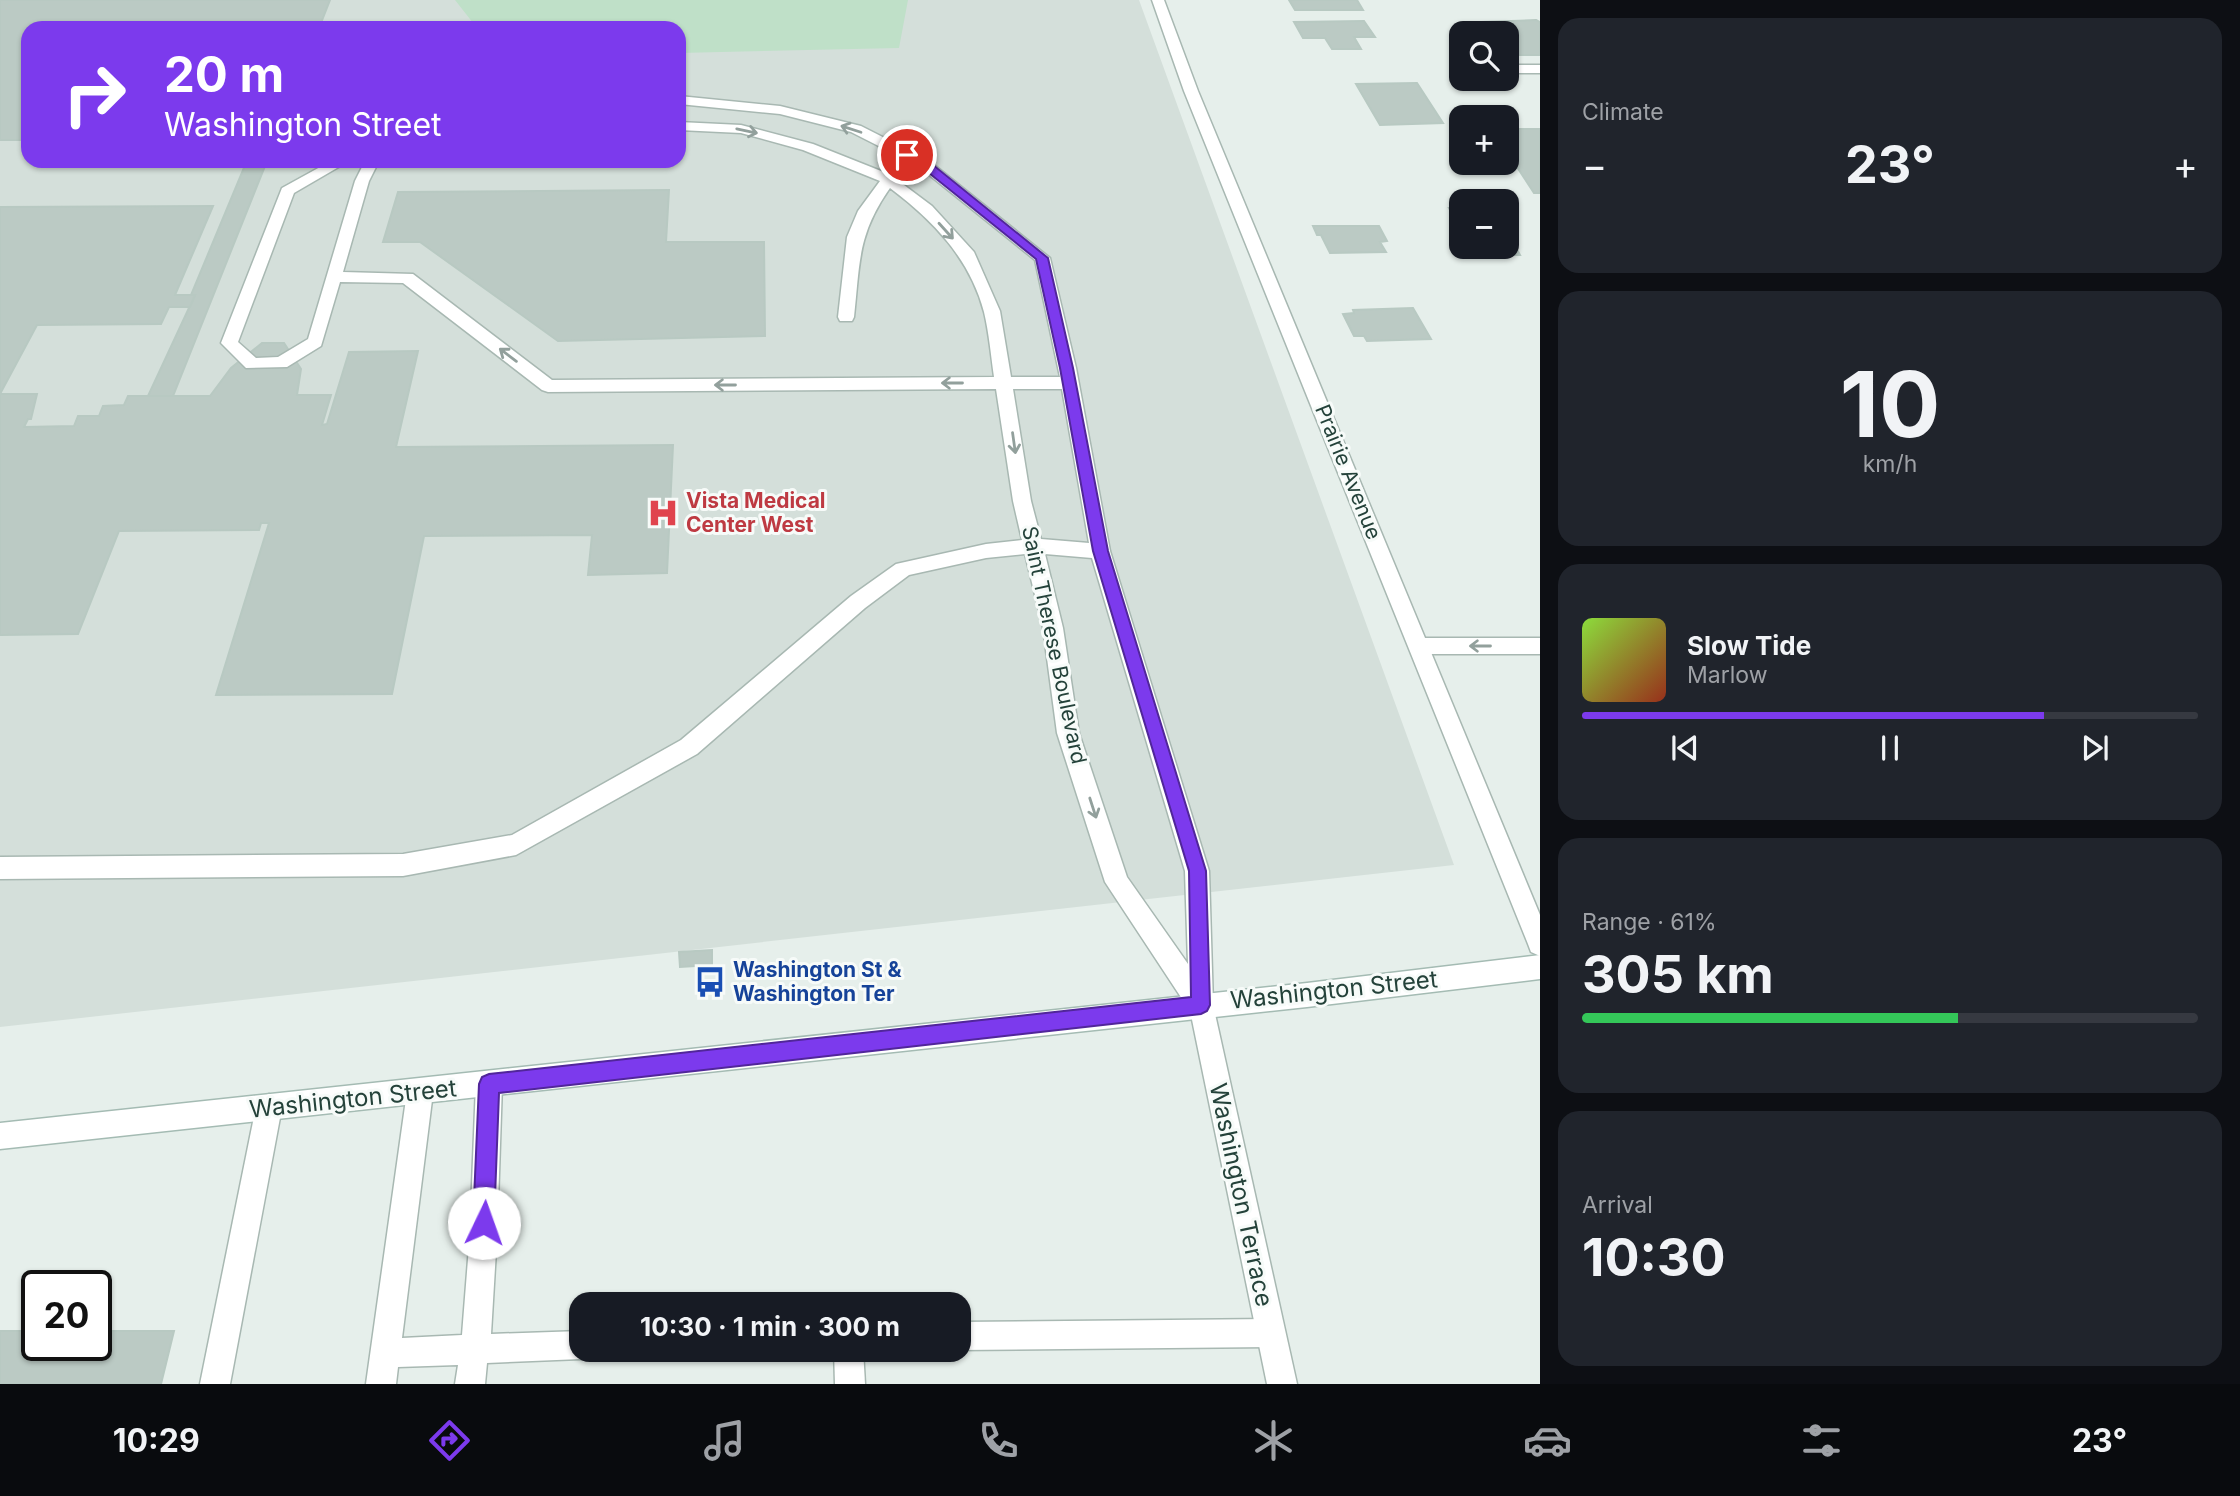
<!DOCTYPE html>
<html lang="en">
<head>
<meta charset="utf-8">
<style>
  body { margin:0; font-family:Inter,sans-serif; background:#20242c; color:#f1f3f6; height:100vh; display:flex; flex-direction:column; font-size:26px; white-space:nowrap }
  * { box-sizing:border-box; margin:0 }
  p { font-size:23px; color:#9ea1a6 }
  .icon { flex:none; width:38px; height:38px; fill:none; stroke:currentColor; stroke-width:2; stroke-linecap:round; stroke-linejoin:round }
  .map { position:relative; flex:1; overflow:hidden }
  .details { display:flex; flex-direction:column; gap:18px; padding:18px; background:#0d0f14; width:700px }
  .details>* { flex:none }
  .guide { position:absolute; left:21px; top:21px; width:665px; height:147px; border-radius:21px; box-shadow:0 2px 5px #0004; background:#7c3aed; color:#fff; overflow:hidden }
  .fabs { position:absolute; left:1449px; top:21px; display:grid; gap:14px }
  .fabs a { display:grid; place-items:center; width:70px; height:70px; border-radius:14px; background:#171b24; box-shadow:0 2px 5px #0004; font-size:35px }
  .speed { position:absolute; left:21px; top:1270px; display:flex; gap:14px; font-size:35px; font-weight:700; text-align:center }
  .speed>* { display:grid; place-content:center; width:91px; height:91px; border-radius:50%; background:#171b24; box-shadow:0 2px 5px #0004; line-height:1 }
  .speed .limit { border:4px solid #111; border-radius:10px; background:#fff; color:#111 }
  .pin { position:absolute; display:grid; place-items:center; width:60px; height:60px; color:#fff; margin:-30px; border:4px solid #fff; border-radius:50%; box-shadow:0 2px 7px #0007 }
  .me { position:absolute; width:77px; margin:-38px; rotate:3deg; stroke-linejoin:round; filter:drop-shadow(0 0 5px #0008) }
  .turn { display:flex; align-items:center; gap:24px; height:147px; padding:0 28px; font-size:32px }
  .turn .icon { width:91px; height:91px; stroke-width:2.5 }
  .turn b { display:block; font-size:49px; line-height:60px }
  .big { font-size:52px; font-weight:700; line-height:1.1 }
  .details .card { flex:1; display:flex; flex-direction:column; justify-content:center; gap:10px; min-width:0; padding:0 24px; border-radius:21px; background:#20242c }
  .details .dial { align-items:center; gap:0 }
  .dial b { font-size:91px; line-height:1 }
  .song { display:flex; align-items:center; gap:21px }
  .cover { width:84px; height:84px; border-radius:10px; background:linear-gradient(135deg,hsl(90 70% 55%),hsl(10 70% 35%)) }
  .played { height:7px; border-radius:4px; background:linear-gradient(90deg,#7c3aed 75%,#363941 75%) }
  .keys { display:flex; justify-content:space-around; direction:ltr }
  .heat { display:flex; justify-content:space-between; align-items:center; font-size:38px; direction:ltr }
  .charge { height:10px; border-radius:5px; background:linear-gradient(90deg,#34c759 61%,#363941 0) }
  .trip { position:absolute; left:569px; top:1292px; width:402px; height:70px; border-radius:21px; background:#171b24; box-shadow:0 2px 5px #0004; font-weight:700; line-height:70px; text-align:center }
  .tab-bar { display:flex; height:112px; justify-content:space-around; align-items:center; background:#090b0e; color:#9ea1a6 }
  .tab-bar .icon { width:49px; height:49px }
  .tab-bar .active { color:#7c3aed }
  .tab-bar b { font-size:32px; color:#f1f3f6 }
  main { display:flex; flex:1; min-height:0 }
  .map>svg:first-child { display:block }
</style>
</head>
<body>
<main>
<div class="map">
<svg width="1540" height="1384" viewBox="0 0 1540 1384">
  <rect width="100%" height="100%" fill="#e6efeb"/>
  <path fill="#d4dfda" fill-rule="evenodd" d="M 0,0 L 1139,0 L 1454,865 L 0,1027 ZM 28,28 L 679,28 L 679,161 L 28,161 Z"/>
  <polygon fill="#bfe0c8" points="455,0 908,0 899,48 679,53 679,28 477,28"/>
  <g fill="#bbcac4" stroke="#b8c9c2" stroke-width="2">
    <polygon points="0,0 330,0 319,28 28,28 28,140 0,140"/>
    <polygon points="1289,0 1357,0 1363,10 1295,10"/>
    <polygon points="1536,20 1540,22 1540,55 1507,55 1507,33 1491,33 1483,22"/>
    <polygon points="1364,21 1375,37 1354,37 1361,49 1332,49 1325,38 1303,38 1294,22"/>
    <polygon points="1417,83 1443,123 1380,125 1356,84"/>
    <polygon points="1507,129 1540,129 1540,193 1534,193 1515,164 1510,164 1507,159"/>
    <polygon points="243,161 267,161 173,396 148,396 195,295 191,295 246,163"/>
    <polygon points="669,190 666,242 764,242 765,336 558,341 420,242 383,242 398,192"/>
    <polygon points="213,206 175,295 195,295 190,307 169,307 161,324 37,325 0,394 37,394 31,419 28,419 24,427 74,426 78,416 99,416 103,406 124,405 128,396 210,396 231,368 262,343 284,343 301,369 297,395 331,395 322,425 327,424 349,352 418,351 396,447 673,445 667,573 588,575 592,535 424,536 392,694 216,695 269,523 261,523 259,530 119,531 78,634 0,635 0,207"/>
    <polygon points="1449,208 1461,208 1461,231"/>
    <polygon points="1313,226 1379,226 1387,241 1380,242 1386,252 1330,253 1321,235 1317,235"/>
    <polygon points="1507,231 1520,255 1474,255 1470,247 1507,247"/>
    <polygon points="1413,308 1431,339 1367,341 1364,336 1354,336 1343,314 1354,313 1353,310"/>
    <polygon points="712,950 712,965 680,967 679,952"/>
    <polygon points="0,1331 37,1331 37,1346 96,1346 96,1331 174,1331 161,1384 0,1384"/>
  </g>
  <g fill="none" stroke-linecap="round" stroke-linejoin="round">
    <defs>
      <g id="service">
        <path d="M 679,96 L 780,106 L 861,126 L 928,160 L 1050,258 L 1076,368 L 1110,551 L 1209,871 L 1213,1005 L 1210,1014 L 1201,1017 L 1192,1014 L 1105,882 L 1057,733 L 1043,628 L 1025,554 L 986,558 L 909,575 L 865,608 L 697,754 L 516,855 L 403,876 L 0,879 L 0,857 L 403,854 L 512,835 L 681,740 L 851,596 L 896,564 L 986,544 L 1022,540 L 1013,501 L 996,389 L 548,392 L 542,390 L 403,283 L 340,282 L 321,346 L 287,367 L 246,368 L 221,343 L 282,188 L 331,161 L 349,161 L 294,193 L 238,342 L 256,358 L 278,357 L 308,339 L 355,181 L 365,161 L 379,161 L 369,181 L 343,272 L 413,274 L 552,380 L 994,377 C 991,356 989,333 984,312 C 970,259 933,220 890,188 C 857,235 860,263 854,317 L 852,321 L 840,321 L 838,317 L 847,237 L 858,211 L 880,181 L 803,150 L 741,133 L 679,130 L 679,122 L 741,125 L 813,144 L 886,173 L 890,168 L 900,168 L 902,171 L 896,179 L 932,206 L 974,252 L 1000,311 L 1011,377 L 1060,377 L 1035,260 L 918,166 L 851,132 L 780,114 L 679,104 ZM 1013,389 L 1062,389 L 1089,543 L 1041,539 L 1031,501 ZM 1045,554 L 1092,558 L 1185,871 L 1188,964 L 1127,877 L 1079,733 L 1063,628 Z"/>
        <polygon points="1419,638 1540,638 1540,654 1419,654 1412,652 1409,646 1412,640"/>
        <polygon points="489,1071 498,1075 502,1084 497,1234 491,1334 581,1331 581,1349 594,1349 591,1355 581,1359 487,1363 485,1384 455,1384 458,1365 398,1367 396,1384 366,1384 407,1092 411,1083 420,1079 429,1083 433,1092 402,1338 462,1335 470,1234 476,1084 480,1075"/>
        <polygon points="269,1094 278,1098 282,1107 230,1384 200,1384 256,1107 260,1098"/>
        <polygon points="1271,1319 1281,1323 1285,1333 1281,1343 1271,1347 959,1350 956,1349 959,1349 959,1322"/>
        <polygon points="834,1349 863,1349 865,1384 835,1384"/>
      </g>
      <g id="minor">
        <polygon points="1152,0 1164,0 1198,91 1540,915 1540,956 1531,952 1528,944 1184,91"/>
        <rect x="1507" y="65" width="33" height="8"/>
        <polygon points="1201,993 1210,996 1213,1005 1297,1384 1267,1384 1189,1005 1192,996"/>
      </g>
      <polygon id="secondary" points="1540,955 1540,979 1307,1007 0,1149 0,1123 1307,983"/>
    </defs>
    <use href="#service" stroke="#a8b8b2" stroke-width="3"/>
    <use href="#minor" stroke="#a8b8b2" stroke-width="3"/>
    <use href="#secondary" stroke="#a4bbb3" stroke-width="3"/>
    <use href="#service" fill="#fff" fill-rule="evenodd"/>
    <use href="#minor" fill="#fff" fill-rule="evenodd"/>
    <use href="#secondary" fill="#fff" fill-rule="evenodd"/>
  </g>
  <defs><path id="oneway-shaft" d="M-6 0H5M1.5-3L5.5 0L1.5 3" fill="none" stroke-width="1.6" stroke-linecap="round" stroke-linejoin="round" transform="scale(1.75)"/></defs>
  <g stroke="#92a09c">
    <use href="#oneway-shaft" transform="translate(851 129) rotate(-162)"/>
    <use href="#oneway-shaft" transform="translate(747 131) rotate(12)"/>
    <use href="#oneway-shaft" transform="translate(946 231) rotate(48)"/>
    <use href="#oneway-shaft" transform="translate(508 355) rotate(-143)"/>
    <use href="#oneway-shaft" transform="translate(952 383) rotate(180)"/>
    <use href="#oneway-shaft" transform="translate(725 385) rotate(180)"/>
    <use href="#oneway-shaft" transform="translate(1014 443) rotate(82)"/>
    <use href="#oneway-shaft" transform="translate(1480 646) rotate(-180)"/>
    <use href="#oneway-shaft" transform="translate(1093 808) rotate(72)"/>
  </g>
  <polygon fill="#7c3aed" stroke="#51269a" stroke-width="2" points="907,152 927,160 1048,258 1073,368 1108,551 1206,871 1210,1005 1207,1011 1201,1014 499,1093 494,1223 491,1231 484,1234 477,1231 473,1223 479,1084 482,1077 489,1074 1191,997 1189,871 1093,551 1060,368 1036,259 919,165 903,157 903,153"/>
  <defs>
    <symbol id="hospital-bare" viewBox="-9 -9 18 18"><path d="M-5-5h3v3.5h4V-5h3V5h-3V1.5h-4V5h-3Z" fill="#e0444e" stroke="#f7fbf9" stroke-width="2.5" paint-order="stroke"/></symbol>
    <symbol id="bus-bare" viewBox="-9 -9 18 18"><path d="M-5-6H5V4H4V6H2V4H-2V6H-4V4H-5ZM-3.5-4V0h7V-4ZM-3.5 1.2v1.5H-2V1.2ZM2 1.2v1.5H3.5V1.2Z" fill="#1a4fb4" stroke="#f7fbf9" stroke-width="2.5" paint-order="stroke"/></symbol>
  </defs>
  <g fill-rule="evenodd">
    <use href="#hospital-bare" x="641" y="491" width="44" height="44"/>
    <use href="#bus-bare" x="688" y="960" width="44" height="44"/>
  </g>
  <g text-anchor="middle" stroke-width="6" stroke-linejoin="round" paint-order="stroke">
    <g font-size="21" fill="#24423a" stroke="#f7fbf9">
      <text transform="translate(1348 472) rotate(68)" y="7">Prairie Avenue</text>
      <text transform="translate(1054 645) rotate(78)" y="7">Saint Therese Boulevard</text>
    </g>
    <g font-size="21" font-weight="bold" fill="#be3a42" stroke="#f7fbf9" text-anchor="start">
      <text x="686" y="508">Vista Medical<tspan x="686" dy="24">Center West</tspan></text>
    </g>
    <g font-size="21" font-weight="bold" fill="#164399" stroke="#f7fbf9" text-anchor="start">
      <text x="733" y="977">Washington St &amp;<tspan x="733" dy="24">Washington Ter</tspan></text>
    </g>
    <g font-size="24" fill="#24423a" stroke="#f7fbf9">
      <text transform="translate(1334 990) rotate(-6)" y="8">Washington Street</text>
      <text transform="translate(353 1099) rotate(-6)" y="8">Washington Street</text>
      <text transform="translate(1241 1195) rotate(78)" y="8">Washington Terrace</text>
    </g>
  </g>
</svg>
<div class="fabs">
<a><svg class="icon" aria-label="search" viewBox="0 0 24 24"><circle cx="10" cy="10" r="6"/><path d="M15 15l6 6"/></svg></a>
<a>+</a>
<a>−</a>
</div>
<div class="speed"><div class="limit">20</div></div>
<div class="pin" style="left:907px;top:155px;background:#d93025"><svg class="icon" aria-label="arrive" viewBox="0 0 24 24"><path d="M6 21V4h12l-3 4 3 4H6"/></svg></div>
<svg class="me" style="left:484px;top:1223px" viewBox="-20 -20 40 40"><circle r="19" fill="#fff"/><path d="M0-13L10 11 0 6-10 11z" fill="#7c3aed"/></svg>
<div class="trip">10:30 · 1 min · 300 m</div>
<div class="guide">
<div class="turn"><svg class="icon" aria-label="right" viewBox="0 0 24 24"><path d="M7 20v-9h11M14 6l5 5-5 5"/></svg><div><b>20 m</b>Washington Street</div></div>
</div>
</div>
<section class="details">
<div class="card"><p>Climate</p>
<div class="heat"><a>−</a><b class="big">23°</b><a>+</a></div>
</div>
<div class="card dial"><b>10</b><p>km/h</p></div>
<div class="card">
<div class="song"><i class="cover"></i><div><b>Slow Tide</b><p>Marlow</p></div></div>
<div class="played"></div>
<div class="keys"><svg class="icon" aria-label="previous" viewBox="0 0 24 24"><path d="M18 5L8 12l10 7zM5 5v14"/></svg><svg class="icon" aria-label="pause" viewBox="0 0 24 24"><path d="M8 5v14M16 5v14"/></svg><svg class="icon" aria-label="next" viewBox="0 0 24 24"><path d="M6 5l10 7-10 7zM19 5v14"/></svg></div>
</div>
<div class="card"><p>Range · 61%</p><b class="big">305 km</b><div class="charge"></div></div>
<div class="card"><p>Arrival</p><b class="big">10:30</b></div>
</section>
</main>
<nav class="tab-bar">
<b>10:29</b>
<svg class="icon active" aria-label="directions" viewBox="0 0 24 24"><path d="M12 3l9 9-9 9-9-9zM9 14v-3h6M13 9l2 2-2 2"/></svg>
<svg class="icon" aria-label="music" viewBox="0 0 24 24"><path d="M9 18V5l10-2v13"/><circle cx="6" cy="18" r="3"/><circle cx="16" cy="16" r="3"/></svg>
<svg class="icon" aria-label="phone" viewBox="0 0 24 24"><path d="M5 4h4l2 5-3 2q2 4 5 5l2-3 5 2v4C11 20 4 13 5 4z"/></svg>
<svg class="icon" aria-label="climate" viewBox="0 0 24 24"><path d="M12 3v18M4 7l16 10M4 17L20 7"/></svg>
<svg class="icon" aria-label="car" viewBox="0 0 24 24"><path d="M5 17H2v-5l4-1 3-4h7l3 4 3 1v5h-3M9 17h6M6 11h13"/><circle cx="7" cy="17" r="2"/><circle cx="17" cy="17" r="2"/></svg>
<svg class="icon" aria-label="filters" viewBox="0 0 24 24"><path d="M4 7h16M4 17h16"/><circle cx="9" cy="7" r="2"/><circle cx="15" cy="17" r="2"/></svg>
<b>23°</b>
</nav>
</body>
</html>
